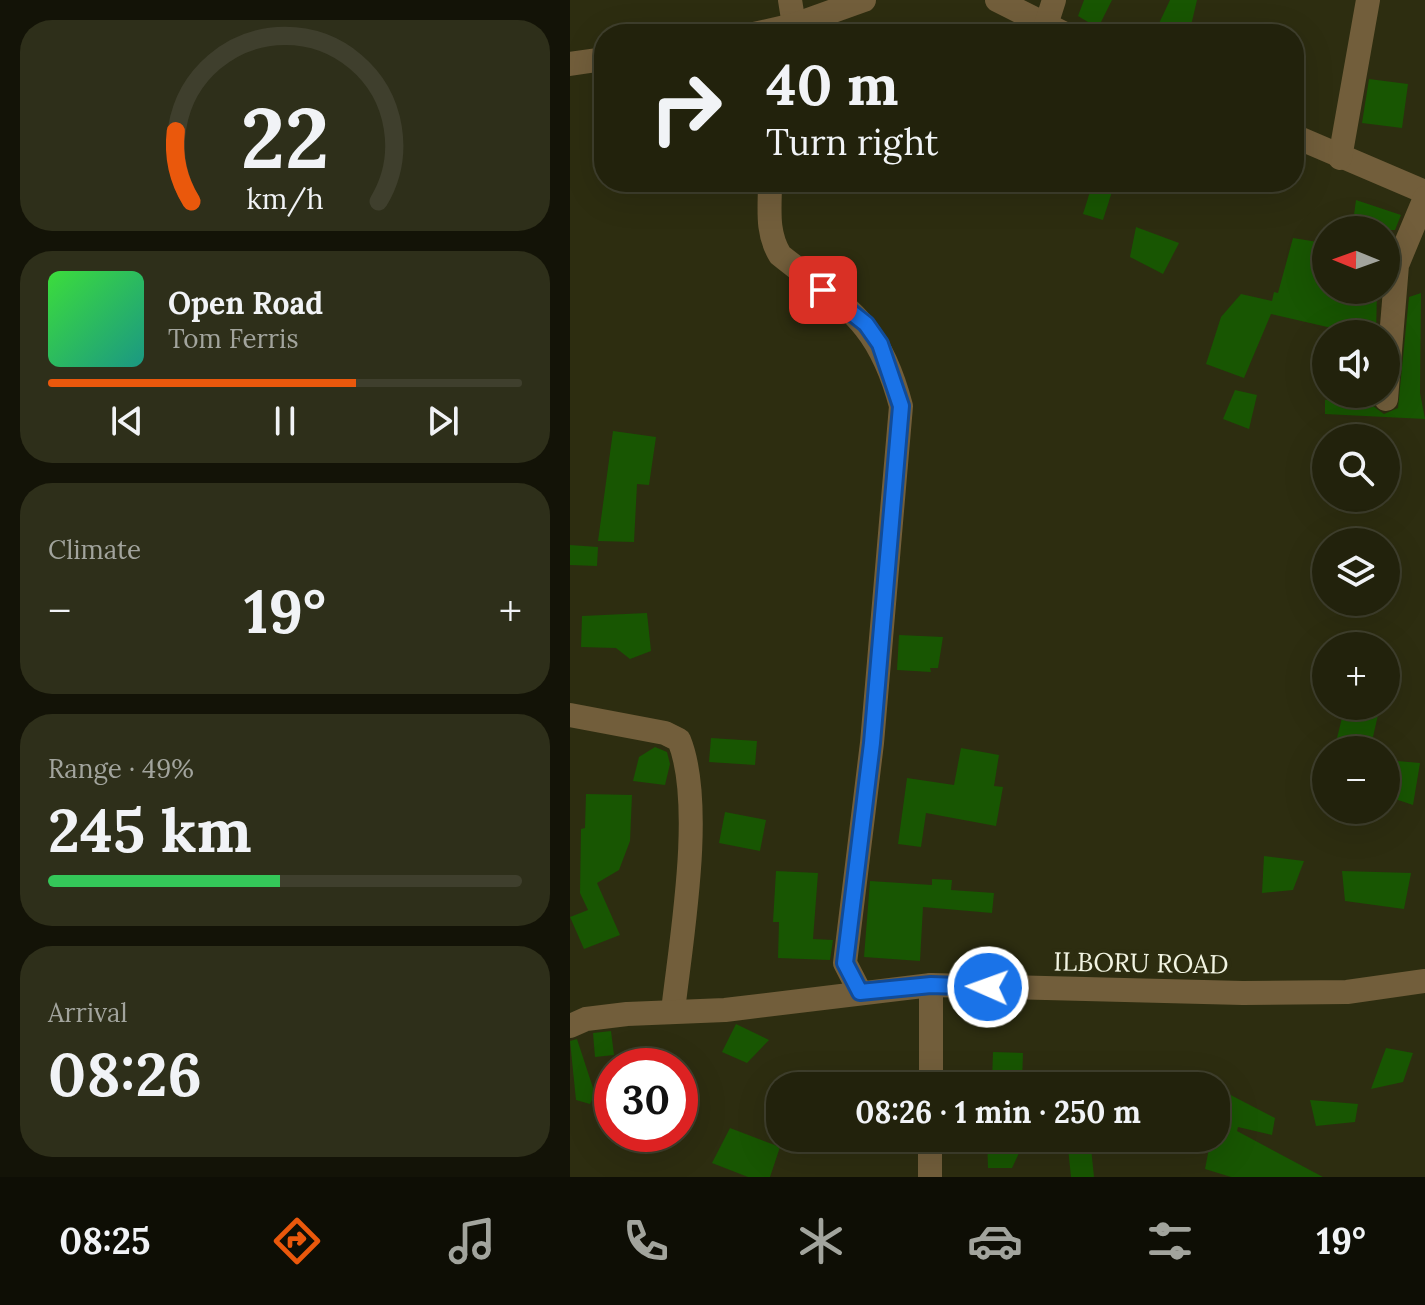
<!DOCTYPE html>
<html lang="en">
<head>
<meta charset="utf-8">
<style>
  body { margin:0; font-family:Lora,serif; background:#2e2f1a; color:#f1f3f6; height:100vh; display:flex; flex-direction:column; font-size:30px; white-space:nowrap }
  * { box-sizing:border-box; margin:0 }
  p { font-size:26px; color:#a2a49d }
  .icon { flex:none; width:44px; height:44px; fill:none; stroke:currentColor; stroke-width:2; stroke-linecap:round; stroke-linejoin:round }
  .map { position:relative; flex:1; overflow:hidden }
  .panel { display:flex; flex-direction:column; gap:20px; padding:20px; background:#131307; width:570px }
  .panel>* { flex:none }
  .hud { position:absolute; left:24px; top:24px; width:710px; height:168px; border-radius:32px; box-shadow:0 8px 32px #0002,0 0 0 2px #3f3f2d; background:#22220c; color:#f1f3f6; overflow:hidden }
  .needle { width:52px; rotate:271deg }
  .buttons { position:absolute; left:742px; top:216px; display:grid; gap:16px }
  .buttons a { display:grid; place-items:center; width:88px; height:88px; border-radius:50%; background:#22220c; box-shadow:0 8px 32px #0002,0 0 0 2px #3f3f2d; font-size:40px }
  .speed { position:absolute; left:24px; top:1048px; display:flex; gap:16px; font-size:40px; font-weight:700; text-align:center }
  .speed>* { display:grid; place-content:center; width:104px; height:104px; border-radius:50%; background:#22220c; box-shadow:0 8px 32px #0002,0 0 0 2px #3f3f2d; line-height:1 }
  .speed .limit { border:12px solid #d22; background:#fff; color:#111 }
  .pin { position:absolute; display:grid; place-items:center; width:68px; height:68px; color:#fff; margin:-34px; border-radius:16px; box-shadow:0 4px 12px #0006 }
  .me { position:absolute; width:88px; margin:-44px; rotate:272deg; stroke-linejoin:round; filter:drop-shadow(0 0 6px #0008) }
  .turn { display:flex; align-items:center; gap:28px; height:168px; padding:0 40px; font-size:36px }
  .turn .icon { width:104px; height:104px; stroke-width:2.5 }
  .turn b { display:block; font-size:56px; line-height:68px }
  .big { font-size:60px; font-weight:800; line-height:1.1 }
  .panel .card { flex:1; display:flex; flex-direction:column; justify-content:center; gap:12px; min-width:0; padding:0 28px; border-radius:32px; background:#2e2f1a }
  .panel .dial { align-items:center; gap:0 }
  .dial svg { height:208px; overflow:visible; fill:none; stroke:#3f3f2d; stroke-width:7; stroke-linecap:round; text-anchor:middle }
  .dial text { fill:#f1f3f6; stroke:none }
  .song { display:flex; align-items:center; gap:24px }
  .cover { width:96px; height:96px; border-radius:12px; background:linear-gradient(135deg,hsl(120 70% 55%),hsl(170 70% 35%)) }
  .played { height:8px; border-radius:4px; background:linear-gradient(90deg,#ea580c 65%,#3f3f2d 65%) }
  .keys { display:flex; justify-content:space-around; direction:ltr }
  .heat { display:flex; justify-content:space-between; align-items:center; font-size:44px; direction:ltr }
  .charge { height:12px; border-radius:6px; background:linear-gradient(90deg,#34c759 49%,#3f3f2d 0) }
  .trip { position:absolute; left:196px; top:1072px; width:464px; height:80px; border-radius:32px; background:#22220c; box-shadow:0 8px 32px #0002,0 0 0 2px #3f3f2d; font-weight:800; line-height:80px; text-align:center }
  .dock { display:flex; height:128px; justify-content:space-around; align-items:center; background:#0e0e05; color:#a2a49d }
  .dock .icon { width:56px; height:56px }
  .dock .on { color:#ea580c }
  .dock b { font-size:36px; color:#f1f3f6 }
  main { display:flex; flex:1; min-height:0 }
  .map>svg:first-child { display:block }
</style>
</head>
<body>
<main>
<section class="panel">
<div class="card dial"><svg viewBox="0 0 100 80">
<path d="M14 69A42 42 0 1 1 86 69"/>
<path d="M14 69A42 42 0 0 1 8 42" stroke="#ea580c"/>
<text x="50" y="56" font-size="32" font-weight="700">22</text>
<text x="50" y="72" font-size="11">km/h</text>
</svg></div>
<div class="card">
<div class="song"><i class="cover"></i><div><b>Open Road</b><p>Tom Ferris</p></div></div>
<div class="played"></div>
<div class="keys"><svg class="icon" aria-label="previous" viewBox="0 0 24 24"><path d="M18 5L8 12l10 7zM5 5v14"/></svg><svg class="icon" aria-label="pause" viewBox="0 0 24 24"><path d="M8 5v14M16 5v14"/></svg><svg class="icon" aria-label="next" viewBox="0 0 24 24"><path d="M6 5l10 7-10 7zM19 5v14"/></svg></div>
</div>
<div class="card"><p>Climate</p>
<div class="heat"><a>−</a><b class="big">19°</b><a>+</a></div>
</div>
<div class="card"><p>Range · 49%</p><b class="big">245 km</b><div class="charge"></div></div>
<div class="card"><p>Arrival</p><b class="big">08:26</b></div>
</section>
<div class="map">
<svg width="855" height="1177" viewBox="0 0 855 1177">
  <rect width="100%" height="100%" fill="#2d2d10"/>
  <g fill="#185602">
    <polygon points="514,0 542,0 528,28 508,16"/>
    <polygon points="600,0 627,0 619,34 584,34"/>
    <polygon points="799,79 838,84 832,128 792,123"/>
    <polygon points="523,182 545,182 533,220 513,214"/>
    <polygon points="786,200 831,215 825,230 782,230"/>
    <polygon points="566,227 609,243 593,274 560,257"/>
    <polygon points="723,238 754,243 756,290 807,290 806,334 766,334 766,329 701,314 674,378 636,364 651,317 671,294 702,301 704,292 708,293"/>
    <polygon points="851,293 850,393 855,419 755,414 755,400 801,399 803,406 814,414 828,408 839,297"/>
    <polygon points="665,390 687,395 679,429 653,419"/>
    <polygon points="43,431 86,437 79,485 67,484 64,542 28,541"/>
    <polygon points="0,545 28,547 27,566 0,565"/>
    <polygon points="77,613 81,651 60,659 46,648 11,647 12,616"/>
    <polygon points="329,635 373,637 368,668 360,668 361,672 327,670"/>
    <polygon points="775,706 810,706 800,750 764,750"/>
    <polygon points="141,738 187,741 185,765 139,762"/>
    <polygon points="85,747 97,752 100,764 95,785 63,781 69,757"/>
    <polygon points="391,748 429,755 424,786 433,787 426,826 356,813 351,847 328,844 337,778 384,785"/>
    <polygon points="816,760 850,763 843,805 816,796"/>
    <polygon points="16,794 62,795 60,841 49,870 27,883 50,935 14,949 0,917 18,910 10,893 11,829 15,828"/>
    <polygon points="155,812 196,820 190,851 149,843"/>
    <polygon points="694,856 734,861 723,890 692,893"/>
    <polygon points="206,871 248,873 243,939 263,940 260,960 208,958 209,922 203,922"/>
    <polygon points="772,871 841,873 834,909 775,901"/>
    <polygon points="362,879 382,880 381,890 424,893 422,913 353,907 350,961 294,957 300,881 362,885"/>
    <polygon points="166,1024 199,1040 177,1063 152,1052"/>
    <polygon points="41,1031 44,1055 25,1057 23,1033"/>
    <polygon points="7,1039 25,1094 20,1104 6,1100 0,1041"/>
    <polygon points="816,1048 843,1053 833,1082 801,1089"/>
    <polygon points="423,1052 453,1053 452,1082 422,1081"/>
    <polygon points="651,1090 705,1118 702,1135 668,1127 667,1131 753,1177 661,1177 635,1169 641,1138 646,1138"/>
    <polygon points="740,1100 788,1104 785,1122 746,1126"/>
    <polygon points="160,1128 210,1147 200,1177 178,1177 142,1163"/>
    <polygon points="417,1138 456,1138 442,1168 418,1168"/>
    <polygon points="497,1138 520,1138 524,1177 501,1177"/>
  </g>
  <g fill="none" stroke-linecap="round" stroke-linejoin="round">
    <g stroke="#725e3b" stroke-width="24">
      <polyline points="220,0 224,25"/>
      <polyline points="427,0 495,34"/>
      <polyline points="476,25 484,0"/>
      <polyline points="184,34 224,25 294,0"/>
      <polyline points="0,64 34,59"/>
      <polyline points="724,136 855,192"/>
      <polyline points="770,158 798,0"/>
      <path d="M 200,182 C 200,208 196,232 210,255 C 276,308 308,319 331,406 L 302,743 L 275,963 L 290,992"/>
      <polyline points="816,399 827,265 855,198"/>
      <path d="M 0,715 L 95,733 L 109,740 C 135,804 111,940 103,1011"/>
      <polyline points="0,1026 16,1019 57,1014 155,1010 361,985 673,993 777,992 855,981"/>
      <polyline points="361,1086 361,985"/>
      <polyline points="360,1177 360,1138"/>
    </g>
  </g>
  <g fill="none" stroke-linecap="round" stroke-linejoin="round">
    <defs>
      <polyline id="route" points="253,290 296,324 310,344 331,406 302,743 275,963 290,992 361,985 418,987"/>
    </defs>
    <use href="#route" stroke="#114b97" stroke-width="20"/>
    <use href="#route" stroke="#1a73e8" stroke-width="14"/>
  </g>
  <g text-anchor="middle" stroke-width="8" stroke-linejoin="round" paint-order="stroke">
    <g font-size="26" fill="#f2f4e2" stroke="#2d2d10">
      <text transform="translate(571 963) rotate(1)" y="9">ILBORU ROAD</text>
    </g>
  </g>
</svg>
<div class="buttons">
<a><svg class="needle" viewBox="-14 -14 28 28"><path d="M0-13l5 13h-10z" fill="#e53935"/><path d="M0 13l5-13h-10z" fill="#a2a49d"/></svg></a>
<a><svg class="icon" aria-label="sound" viewBox="0 0 24 24"><path d="M4 9h4l5-4v14l-5-4H4zM17 9q2 3 0 6"/></svg></a>
<a><svg class="icon" aria-label="search" viewBox="0 0 24 24"><circle cx="10" cy="10" r="6"/><path d="M15 15l6 6"/></svg></a>
<a><svg class="icon" aria-label="layers" viewBox="0 0 24 24"><path d="M12 4l9 5-9 5-9-5zM3 14l9 5 9-5"/></svg></a>
<a>+</a>
<a>−</a>
</div>
<div class="speed"><div class="limit">30</div></div>
<div class="pin" style="left:253px;top:290px;background:#d93025"><svg class="icon" aria-label="arrive" viewBox="0 0 24 24"><path d="M6 21V4h12l-3 4 3 4H6"/></svg></div>
<svg class="me" style="left:418px;top:987px" viewBox="-20 -20 40 40"><circle r="17" fill="#1a73e8" stroke="#fff" stroke-width="3"/><path d="M0-11L8 9 0 5-8 9z" fill="#fff"/></svg>
<div class="trip">08:26 · 1 min · 250 m</div>
<div class="hud">
<div class="turn"><svg class="icon" aria-label="right" viewBox="0 0 24 24"><path d="M7 20v-9h11M14 6l5 5-5 5"/></svg><div><b>40 m</b>Turn right</div></div>
</div>
</div>
</main>
<nav class="dock">
<b>08:25</b>
<svg class="icon on" aria-label="directions" viewBox="0 0 24 24"><path d="M12 3l9 9-9 9-9-9zM9 14v-3h6M13 9l2 2-2 2"/></svg>
<svg class="icon" aria-label="music" viewBox="0 0 24 24"><path d="M9 18V5l10-2v13"/><circle cx="6" cy="18" r="3"/><circle cx="16" cy="16" r="3"/></svg>
<svg class="icon" aria-label="phone" viewBox="0 0 24 24"><path d="M5 4h4l2 5-3 2q2 4 5 5l2-3 5 2v4C11 20 4 13 5 4z"/></svg>
<svg class="icon" aria-label="climate" viewBox="0 0 24 24"><path d="M12 3v18M4 7l16 10M4 17L20 7"/></svg>
<svg class="icon" aria-label="car" viewBox="0 0 24 24"><path d="M5 17H2v-5l4-1 3-4h7l3 4 3 1v5h-3M9 17h6M6 11h13"/><circle cx="7" cy="17" r="2"/><circle cx="17" cy="17" r="2"/></svg>
<svg class="icon" aria-label="filters" viewBox="0 0 24 24"><path d="M4 7h16M4 17h16"/><circle cx="9" cy="7" r="2"/><circle cx="15" cy="17" r="2"/></svg>
<b>19°</b>
</nav>
</body>
</html>
